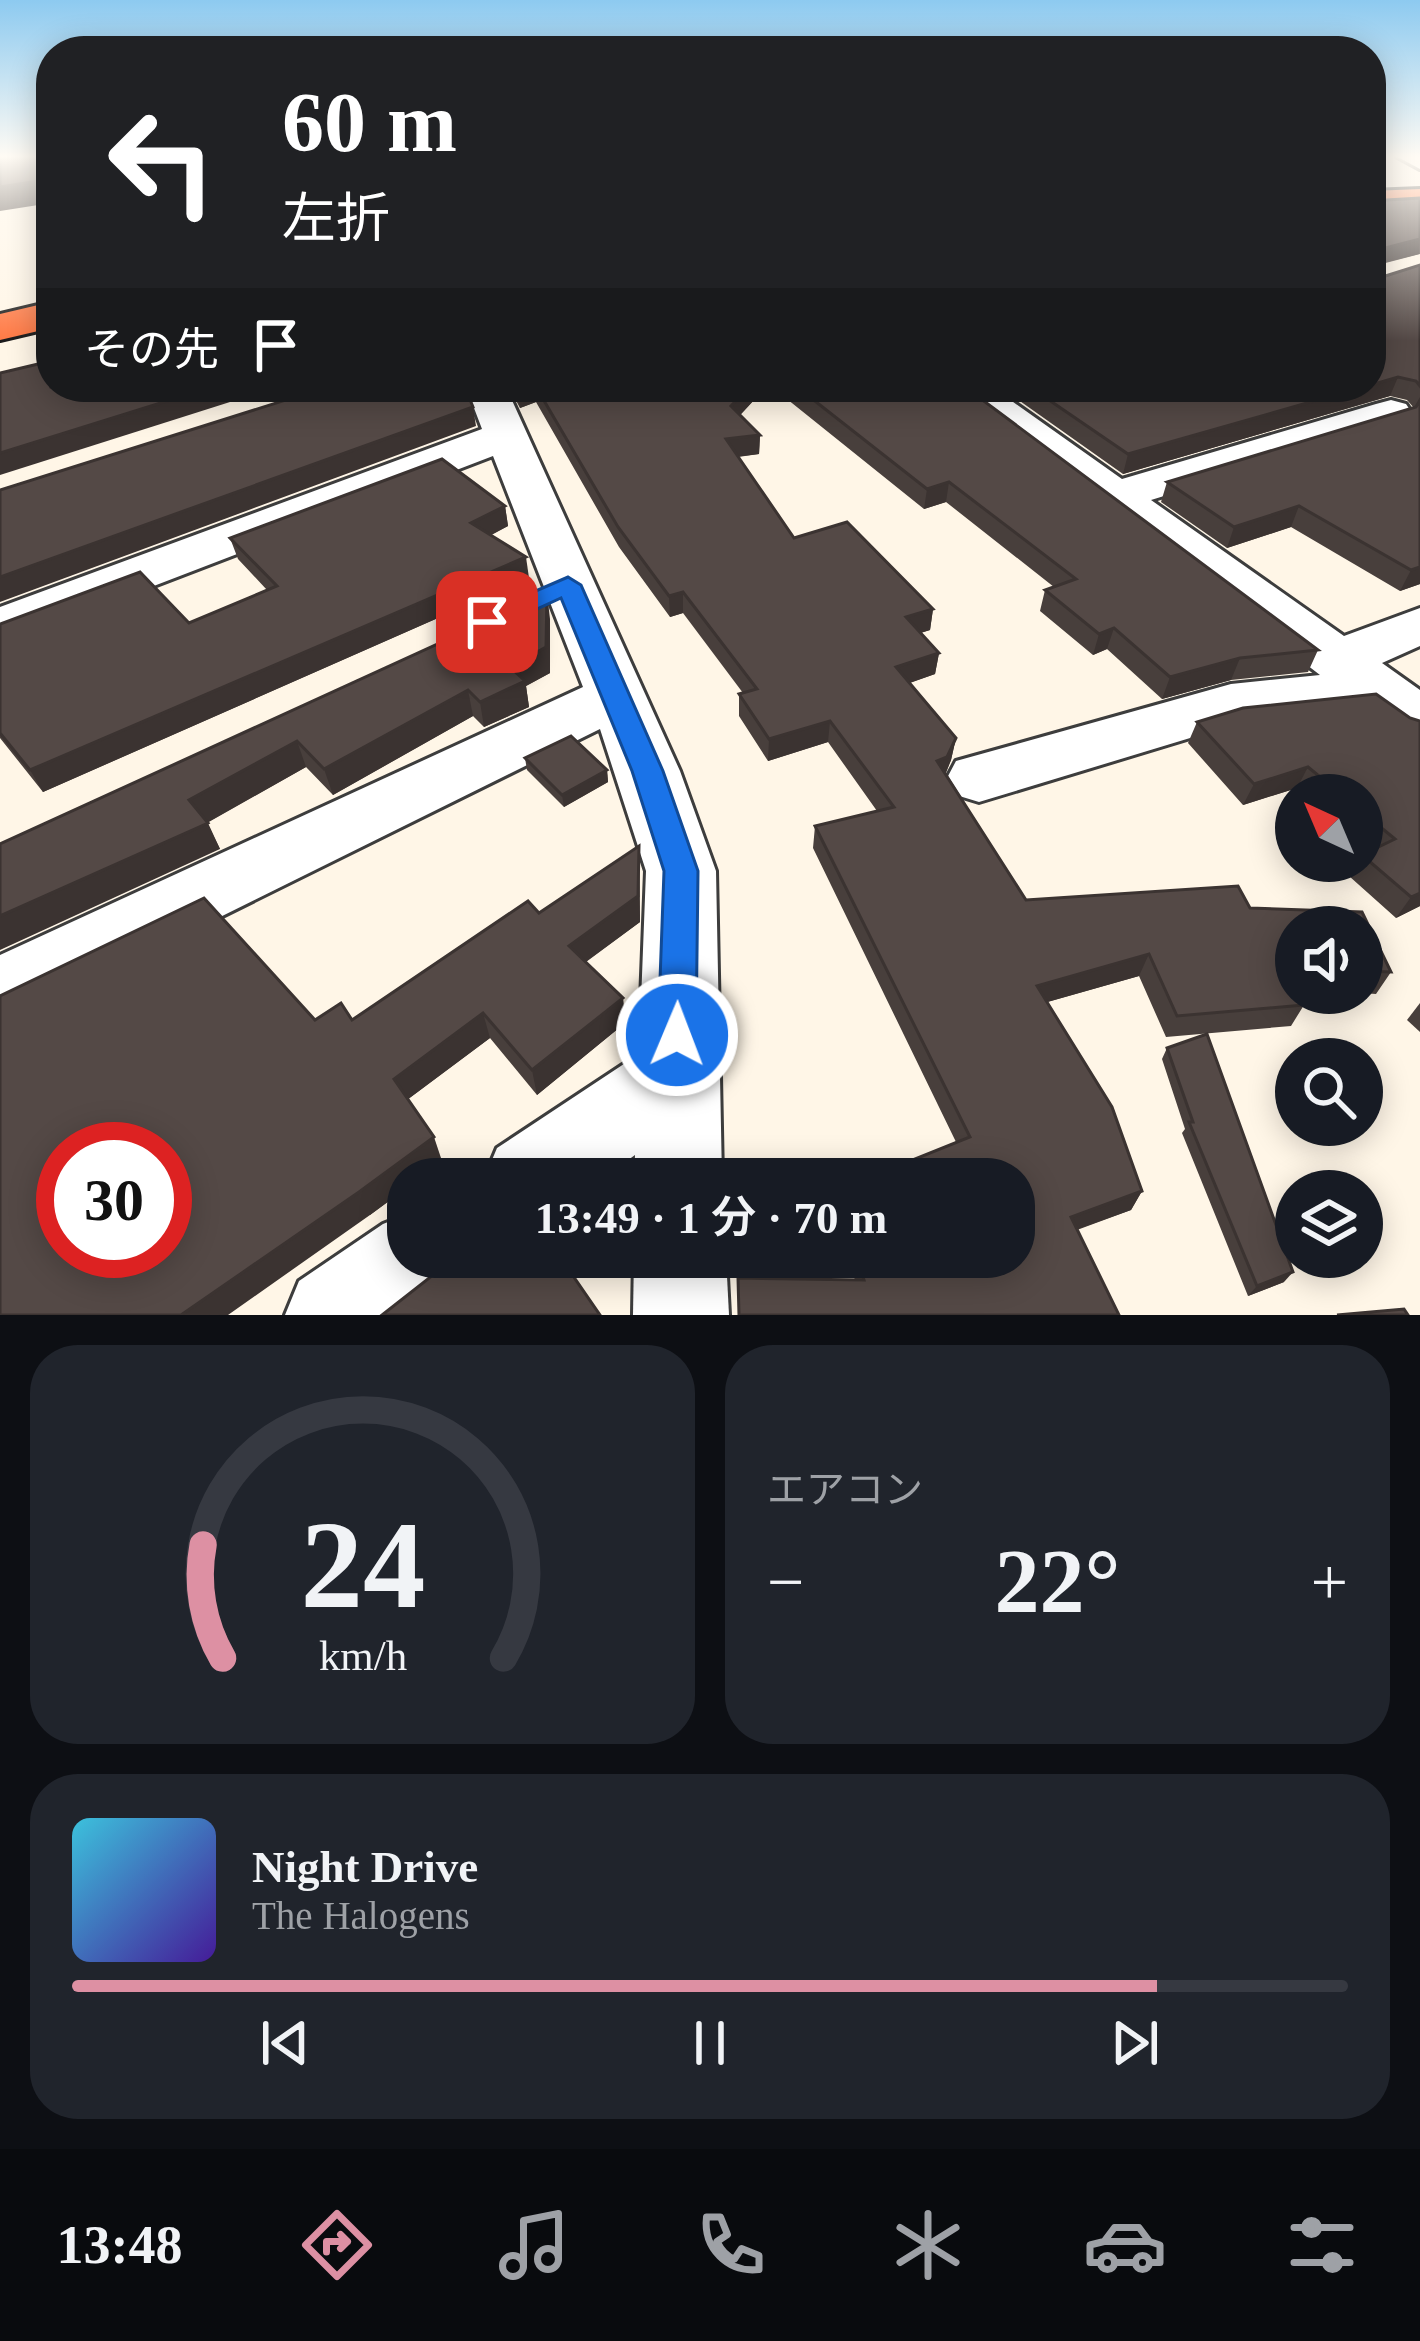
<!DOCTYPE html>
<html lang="ja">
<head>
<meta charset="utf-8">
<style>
  body { margin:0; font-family:"Times New Roman","Noto Sans JP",serif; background:#20242c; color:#f1f3f6; height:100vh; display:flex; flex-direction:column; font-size:45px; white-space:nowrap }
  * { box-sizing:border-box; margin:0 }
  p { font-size:39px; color:#9ea1a6 }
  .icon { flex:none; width:66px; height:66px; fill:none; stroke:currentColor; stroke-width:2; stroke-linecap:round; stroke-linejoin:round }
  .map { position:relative; height:1315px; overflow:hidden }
  .drawer { display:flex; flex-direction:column; gap:30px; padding:30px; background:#0d0f14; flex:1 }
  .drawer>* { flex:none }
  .guide { position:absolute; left:36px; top:36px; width:1350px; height:366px; border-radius:48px; box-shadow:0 6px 30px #0003; background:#202124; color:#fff; overflow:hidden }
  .needle { width:78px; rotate:316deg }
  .tools { position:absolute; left:1275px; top:774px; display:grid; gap:24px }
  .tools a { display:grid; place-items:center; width:108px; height:108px; border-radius:50%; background:#171b24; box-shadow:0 6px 30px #0003; font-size:60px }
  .speed { position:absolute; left:36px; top:1122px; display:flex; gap:24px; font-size:60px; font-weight:700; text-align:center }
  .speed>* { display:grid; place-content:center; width:156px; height:156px; border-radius:50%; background:#171b24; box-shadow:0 6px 30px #0003; line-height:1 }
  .speed .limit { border:18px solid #d22; background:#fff; color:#111 }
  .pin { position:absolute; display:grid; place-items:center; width:102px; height:102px; color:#fff; margin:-51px; border-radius:24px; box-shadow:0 6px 18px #0006 }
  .me { position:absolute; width:132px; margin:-66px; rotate:1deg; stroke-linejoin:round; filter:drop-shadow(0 0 9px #0008) }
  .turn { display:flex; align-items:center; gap:42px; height:252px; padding:0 48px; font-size:54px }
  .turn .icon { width:156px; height:156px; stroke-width:2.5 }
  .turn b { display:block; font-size:84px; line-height:102px }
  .then { display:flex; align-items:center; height:114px; padding:0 48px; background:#0003; gap:24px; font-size:45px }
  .big { font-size:90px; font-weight:600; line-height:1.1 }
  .drawer .tile { flex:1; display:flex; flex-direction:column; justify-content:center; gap:18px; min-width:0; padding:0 42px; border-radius:48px; background:#20242c }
  .drawer .dial { align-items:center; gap:0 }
  .dial svg { height:312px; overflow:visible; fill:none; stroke:#363941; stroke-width:7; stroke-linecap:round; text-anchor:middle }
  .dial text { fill:#f1f3f6; stroke:none }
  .song { display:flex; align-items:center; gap:36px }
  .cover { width:144px; height:144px; border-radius:18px; background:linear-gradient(135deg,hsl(190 70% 55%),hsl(260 70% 35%)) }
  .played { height:12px; border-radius:6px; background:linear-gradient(90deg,#dd90a3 85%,#363941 85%) }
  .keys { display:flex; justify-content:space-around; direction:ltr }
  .heat { display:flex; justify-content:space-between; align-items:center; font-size:66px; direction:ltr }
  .drawer .tiles { flex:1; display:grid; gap:30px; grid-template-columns:1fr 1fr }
  .tile:last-child { grid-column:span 2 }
  .trip { position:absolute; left:387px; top:1158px; width:648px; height:120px; border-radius:48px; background:#171b24; box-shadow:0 6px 30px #0003; font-weight:600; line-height:120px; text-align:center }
  .dock { display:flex; height:192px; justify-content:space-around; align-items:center; background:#090b0e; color:#9ea1a6 }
  .dock .icon { width:84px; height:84px }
  .dock .current { color:#dd90a3 }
  .dock b { font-size:54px; color:#f1f3f6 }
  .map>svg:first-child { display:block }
</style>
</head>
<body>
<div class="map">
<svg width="1420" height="1315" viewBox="0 0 1420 1315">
  <rect width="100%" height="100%" fill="#fff6e7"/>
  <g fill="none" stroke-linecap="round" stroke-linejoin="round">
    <defs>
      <g id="street">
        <polygon points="1396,156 1420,156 1420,169"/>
        <polygon points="466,387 506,387 680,771 716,871 722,1179 634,1179 635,1155 602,1179 484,1179 497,1148 639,1054 646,871 600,729 0,1026 0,955 583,687 493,456 0,645 0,607 482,429"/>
        <polygon points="945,387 992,387 1122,479 1376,404 1391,400 1406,404 1412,413 1406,422 1151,500 1344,636 1420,608 1420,646 1382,663 1420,690 1420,741 1399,735 1366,710 1233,725 979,802 956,795 947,778 956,761 1231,684 1320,675"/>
        <polygon points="408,1214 408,1257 462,1257 449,1290 414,1315 285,1315 299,1281 383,1224"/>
        <polygon points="634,1257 726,1257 729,1315 633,1315"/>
      </g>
      <g id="highway">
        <polygon points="1420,189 1420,209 1371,211 1371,191"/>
        <polygon points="51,302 51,328 0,340 0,314"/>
      </g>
    </defs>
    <use href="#street" stroke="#3d3d3d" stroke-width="6"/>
    <use href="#highway" stroke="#1b1b1b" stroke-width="6"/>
    <use href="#street" fill="#fff" fill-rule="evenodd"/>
    <use href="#highway" fill="#ff7a45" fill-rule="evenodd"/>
  </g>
  <g fill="#483f3c">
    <polygon points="1420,199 1420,254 1374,266 1373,274 1379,278 1420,265 1420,584 1400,591 1291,527 1227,548 1161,502 1167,482 1414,408 1407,400 1390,396 1123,474 1000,387 1371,387 1371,201"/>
    <polygon points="509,387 766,387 740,415 760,435 759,454 738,457 794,538 847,522 933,609 930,630 920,633 939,653 935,674 909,683 956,738 951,760 946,773 1026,900 1238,886 1250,908 1362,912 1391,972 1376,994 1362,993 1362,927 1296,927 1296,993 1304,1005 1291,1026 1166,1037 1139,976 1047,1002 1112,1107 1142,1191 1131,1210 1077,1230 1119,1315 738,1315 738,1278 855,1280 847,1257 1014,1257 1014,1179 874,1179 875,1175 956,1142 813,848 815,826 877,811 828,742 768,761 739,716 739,694 743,693 683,613 670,617 619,547 536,402 520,408"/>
    <polygon points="772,387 965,387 1318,650 1308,672 1231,680 1162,699 1107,649 1093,655 1040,611 1045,590 1054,587 946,502 924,509"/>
    <polygon points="505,506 508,526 490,535 529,578 43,792 0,738 0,624 189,623 267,590 238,559 230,538"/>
    <polygon points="550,619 550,673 526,686 529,707 484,727 473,716 333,795 306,767 207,823 220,849 0,844"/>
    <polygon points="1376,694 1420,906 1396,918 1349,876 1359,861 1362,861 1362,855 1371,851 1362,843 1362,795 1305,795 1297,788 1243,805 1188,743 1197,722"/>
    <polygon points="525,758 607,770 608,782 564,807 527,770"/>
    <polygon points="639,846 640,922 586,962 623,998 625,1023 537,1095 490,1038 408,1099 442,1161 418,1179 408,1179 408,1187 370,1215 315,1020 352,1020 539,913"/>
    <polygon points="1420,1003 1420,1032 1407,1020"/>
    <polygon points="1167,1048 1284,1282 1248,1296 1182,1133 1185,1129 1162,1059"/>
  </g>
  <g fill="#3b3331">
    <polygon points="51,179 51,203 0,211 0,187"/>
    <polygon points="1420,239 1419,254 1371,266 1374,251"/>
    <polygon points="1398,377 1390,396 1123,474 1128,454 1363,387 1371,387 1371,385"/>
    <polygon points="212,387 277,387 0,475 0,453"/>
    <polygon points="524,387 534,387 536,402 520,408 518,389"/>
    <polygon points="749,387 766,387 731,425 731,406"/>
    <polygon points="473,407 476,426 0,602 0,577"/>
    <polygon points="760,435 759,454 726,458 726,439"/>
    <polygon points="949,482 946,502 924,509 927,489"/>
    <polygon points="505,506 508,526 475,544 471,523"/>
    <polygon points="1299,506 1291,527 1227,548 1234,527"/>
    <polygon points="526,557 529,578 43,792 30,770"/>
    <polygon points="1420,567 1420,584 1400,591 1411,570"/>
    <polygon points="683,592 683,613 670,617 669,596"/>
    <polygon points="547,594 550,619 550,673 526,686 529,707 484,727 480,702 510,667"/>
    <polygon points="933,609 930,630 902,639 906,617"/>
    <polygon points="1114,628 1107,649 1093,655 1099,634"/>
    <polygon points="939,653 935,674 893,689 896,667"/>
    <polygon points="1240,658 1231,680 1162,699 1170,677"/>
    <polygon points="468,690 473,716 333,795 324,769"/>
    <polygon points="830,721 828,742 768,761 769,739"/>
    <polygon points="956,738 951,760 943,779 937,761"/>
    <polygon points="297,741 306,767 201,826 208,823 220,849 0,950 0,916 189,800"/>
    <polygon points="1308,767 1297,788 1243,805 1254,784"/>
    <polygon points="607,770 608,782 564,807 562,795"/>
    <polygon points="639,846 640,922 573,971 569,946"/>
    <polygon points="1420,893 1420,906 1396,918 1411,897"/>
    <polygon points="1149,954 1139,976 1030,1007 1037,986"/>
    <polygon points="623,998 625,1023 537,1095 532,1070"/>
    <polygon points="483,1013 490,1038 403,1103 394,1079"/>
    <polygon points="434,1137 442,1161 418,1179 408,1179 408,1187 370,1215 228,1315 181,1315"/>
    <polygon points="1142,1191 1131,1210 1061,1235 1071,1217"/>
    <polygon points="1293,1272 1284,1282 1248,1296 1257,1286"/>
  </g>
  <g fill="#544946" stroke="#3b3331" stroke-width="3" fill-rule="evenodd">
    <polygon points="0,156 51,156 51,179 0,187"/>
    <polygon points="1420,198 1420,239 1374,251 1373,274 1379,278 1420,265 1420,386 1416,381 1398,377 1371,385 1371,201"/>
    <polygon points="51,361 51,387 212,387 0,453 0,373"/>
    <polygon points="327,387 465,387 473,407 0,577 0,490"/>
    <polygon points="536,387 749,387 731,406 760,435 726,439 794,538 847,522 933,609 906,617 939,653 896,667 956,738 947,757 937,761 1026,900 1238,886 1250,908 1362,912 1391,972 1362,971 1362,927 1296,927 1296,967 1283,967 1304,1005 1177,1016 1149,954 1037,986 1112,1107 1142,1191 1071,1217 1119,1315 739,1315 738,1278 864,1280 857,1257 1014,1257 1014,1179 877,1179 875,1175 970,1137 815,826 894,807 830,721 769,739 739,694 757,689 683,592 669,596 618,527"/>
    <polygon points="797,387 965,387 1318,650 1240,658 1170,677 1114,628 1099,634 1045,590 1076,579 949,482 927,489"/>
    <polygon points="1030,387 1363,387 1128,454"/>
    <polygon points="1420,400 1420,567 1411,570 1299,506 1234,527 1167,482 1416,407"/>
    <polygon points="442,459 505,506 471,523 526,557 30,770 0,733 0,624 140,572 189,623 277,586 230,538"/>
    <polygon points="547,594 546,647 510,667 525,681 480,702 468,690 324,769 297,741 189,800 208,823 0,916 0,844"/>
    <polygon points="1376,694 1410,718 1420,721 1420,893 1411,897 1362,855 1395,839 1362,812 1362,795 1342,795 1308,767 1254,784 1197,722 1243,708"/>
    <polygon points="571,736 607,770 562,795 525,758"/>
    <path d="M 639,846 L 638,896 L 569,946 L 623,998 L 532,1070 L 483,1013 L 394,1079 L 434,1137 L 359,1192 L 181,1315 L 0,1315 L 0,996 L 204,898 L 315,1020 L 341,1003 L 352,1020 L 528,901 L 539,913 ZM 63,1149 L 165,1149 L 165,1251 L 63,1251 Z"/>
    <polygon points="1207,1034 1293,1272 1257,1286 1189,1122 1193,1122 1167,1048"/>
    <polygon points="456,1257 560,1257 600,1315 382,1315"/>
    <polygon points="1404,1309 1408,1315 1337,1315"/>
  </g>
  <linearGradient id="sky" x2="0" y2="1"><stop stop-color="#8dcaf0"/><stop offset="0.46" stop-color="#fffbf4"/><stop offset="1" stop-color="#fffbf4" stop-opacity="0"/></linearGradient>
  <rect width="1420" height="341" fill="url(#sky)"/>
  <polygon fill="#1a73e8" stroke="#114b97" stroke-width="3" points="568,577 581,585 663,771 698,871 696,1035 691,1047 677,1052 664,1047 658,1035 664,871 632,771 561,598 496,628 487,631 474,622 478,616"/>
</svg>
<div class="tools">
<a><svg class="needle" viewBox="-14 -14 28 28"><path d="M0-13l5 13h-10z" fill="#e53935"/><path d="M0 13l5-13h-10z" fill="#9ea1a6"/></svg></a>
<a><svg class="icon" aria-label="sound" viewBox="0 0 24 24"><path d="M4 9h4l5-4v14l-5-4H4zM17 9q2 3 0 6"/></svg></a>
<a><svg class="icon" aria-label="search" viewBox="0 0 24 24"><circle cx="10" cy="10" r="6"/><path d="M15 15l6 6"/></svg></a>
<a><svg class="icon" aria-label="layers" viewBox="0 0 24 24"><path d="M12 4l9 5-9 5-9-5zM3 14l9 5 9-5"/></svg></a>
</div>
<div class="speed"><div class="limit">30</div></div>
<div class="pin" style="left:487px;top:622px;background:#d93025"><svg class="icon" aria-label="arrive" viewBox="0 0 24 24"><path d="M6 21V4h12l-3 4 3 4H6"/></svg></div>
<svg class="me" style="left:677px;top:1035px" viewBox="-20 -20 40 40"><circle r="17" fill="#1a73e8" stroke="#fff" stroke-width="3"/><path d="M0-11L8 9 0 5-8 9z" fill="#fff"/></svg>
<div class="trip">13:49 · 1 分 · 70 m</div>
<div class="guide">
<div class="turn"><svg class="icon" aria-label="left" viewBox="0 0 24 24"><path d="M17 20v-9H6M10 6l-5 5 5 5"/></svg><div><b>60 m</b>左折</div></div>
<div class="then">その先<svg class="icon" aria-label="arrive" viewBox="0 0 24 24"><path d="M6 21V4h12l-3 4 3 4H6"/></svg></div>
</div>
</div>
<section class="drawer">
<div class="tiles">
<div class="tile dial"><svg viewBox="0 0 100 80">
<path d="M14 69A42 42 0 1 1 86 69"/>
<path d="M14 69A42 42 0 0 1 9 40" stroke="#dd90a3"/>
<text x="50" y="56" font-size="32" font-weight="700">24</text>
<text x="50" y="72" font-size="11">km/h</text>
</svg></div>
<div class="tile"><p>エアコン</p>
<div class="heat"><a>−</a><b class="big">22°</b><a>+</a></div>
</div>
<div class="tile">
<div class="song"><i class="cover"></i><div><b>Night Drive</b><p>The Halogens</p></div></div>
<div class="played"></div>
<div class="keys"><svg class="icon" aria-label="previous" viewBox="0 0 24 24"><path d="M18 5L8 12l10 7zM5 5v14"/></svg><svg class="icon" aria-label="pause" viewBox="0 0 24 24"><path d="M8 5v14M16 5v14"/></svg><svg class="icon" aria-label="next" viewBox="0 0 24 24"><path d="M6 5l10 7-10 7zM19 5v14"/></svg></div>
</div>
</div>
</section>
<nav class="dock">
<b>13:48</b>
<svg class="icon current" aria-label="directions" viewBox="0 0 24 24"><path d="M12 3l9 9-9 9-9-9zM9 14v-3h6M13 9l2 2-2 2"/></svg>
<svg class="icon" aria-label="music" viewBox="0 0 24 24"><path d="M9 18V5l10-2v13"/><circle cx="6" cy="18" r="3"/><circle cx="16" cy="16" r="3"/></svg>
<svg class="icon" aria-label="phone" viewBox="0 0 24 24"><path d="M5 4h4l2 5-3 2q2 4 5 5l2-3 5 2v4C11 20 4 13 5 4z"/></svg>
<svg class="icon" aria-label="climate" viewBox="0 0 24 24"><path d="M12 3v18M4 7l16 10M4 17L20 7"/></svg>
<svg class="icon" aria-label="car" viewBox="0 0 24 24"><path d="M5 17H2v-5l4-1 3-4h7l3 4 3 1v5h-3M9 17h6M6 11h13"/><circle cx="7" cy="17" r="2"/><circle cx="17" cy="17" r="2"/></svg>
<svg class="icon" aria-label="filters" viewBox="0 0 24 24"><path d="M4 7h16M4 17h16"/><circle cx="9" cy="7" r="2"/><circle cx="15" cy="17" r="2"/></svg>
</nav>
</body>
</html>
